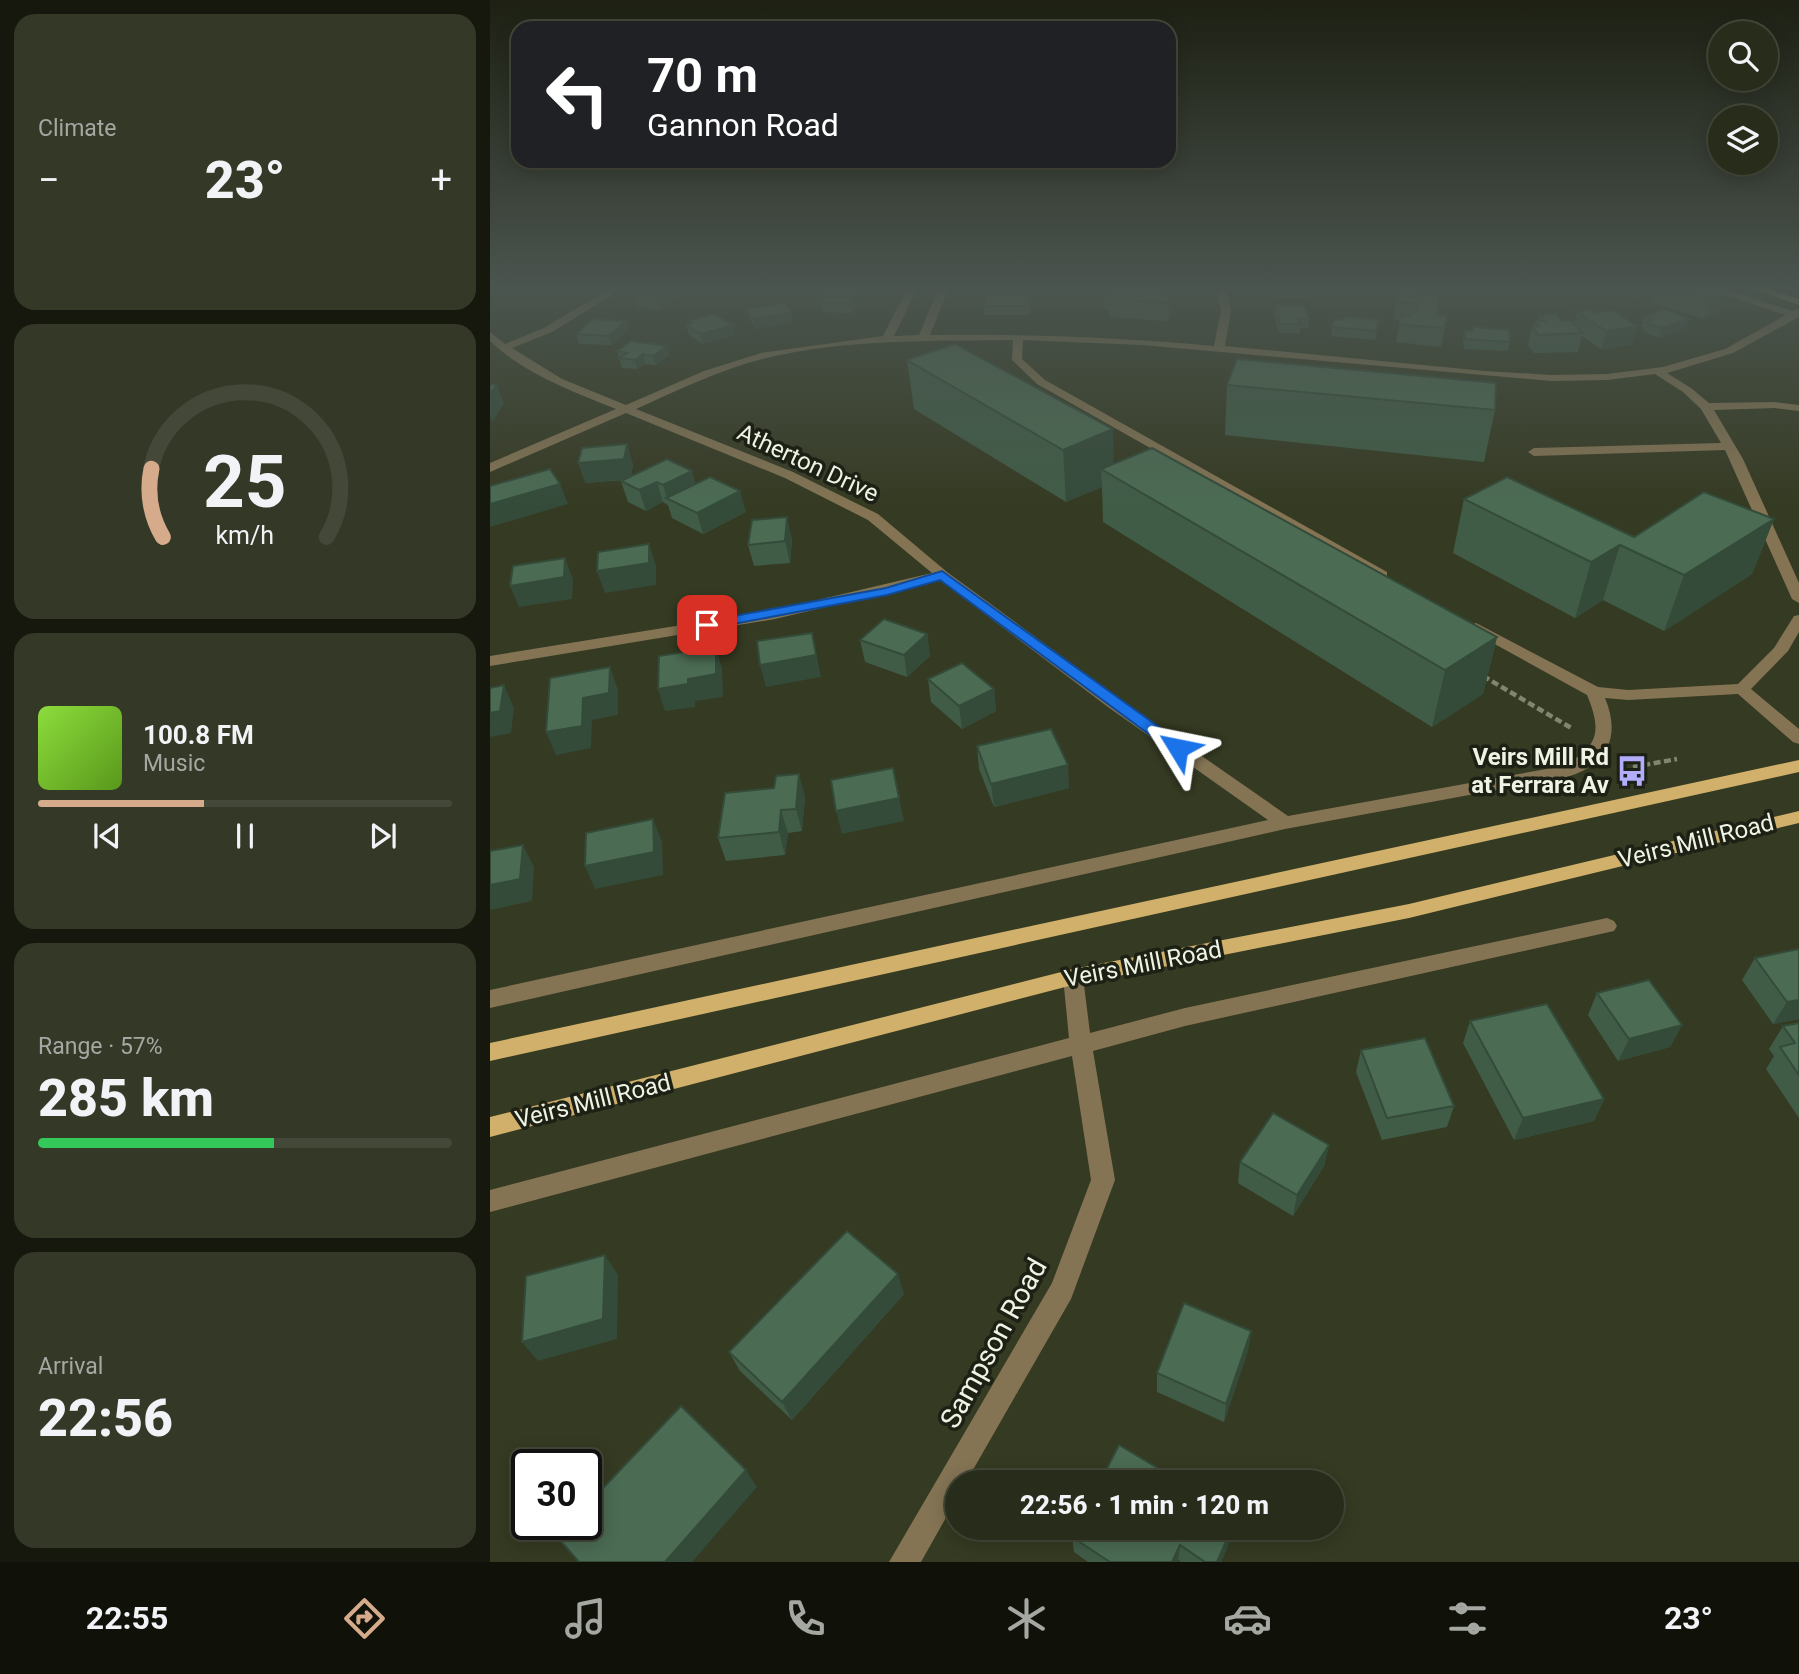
<!DOCTYPE html>
<html lang="en">
<head>
<meta charset="utf-8">
<style>
  body { margin:0; font-family:Roboto,sans-serif; background:#343827; color:#f1f3f6; height:100vh; display:flex; flex-direction:column; font-size:26px; white-space:nowrap }
  * { box-sizing:border-box; margin:0 }
  p { font-size:23px; color:#a5a7a2 }
  .icon { flex:none; width:38px; height:38px; fill:none; stroke:currentColor; stroke-width:2; stroke-linecap:round; stroke-linejoin:round }
  .map { position:relative; flex:1; overflow:hidden }
  .side { display:flex; flex-direction:column; gap:14px; padding:14px; background:#16180e; width:490px }
  .side>* { flex:none }
  .hud { position:absolute; left:21px; top:21px; width:665px; height:147px; border-radius:21px; box-shadow:0 4px 18px #0003,0 0 0 2px #444839; background:#202124; color:#fff; overflow:hidden }
  .fabs { position:absolute; left:1218px; top:21px; display:grid; gap:14px }
  .fabs a { display:grid; place-items:center; width:70px; height:70px; border-radius:50%; background:#282c1a; box-shadow:0 4px 18px #0003,0 0 0 2px #444839; font-size:35px }
  .speed { position:absolute; left:21px; top:1449px; display:flex; gap:14px; font-size:35px; font-weight:700; text-align:center }
  .speed>* { display:grid; place-content:center; width:91px; height:91px; border-radius:50%; background:#282c1a; box-shadow:0 4px 18px #0003,0 0 0 2px #444839; line-height:1 }
  .speed .limit { border:4px solid #111; border-radius:10px; background:#fff; color:#111 }
  .pin { position:absolute; display:grid; place-items:center; width:60px; height:60px; color:#fff; margin:-30px; border-radius:14px; box-shadow:0 4px 10px #0006 }
  .me { position:absolute; width:77px; margin:-38px; rotate:305deg; stroke-linejoin:round; filter:drop-shadow(0 0 5px #0008) }
  .turn { display:flex; align-items:center; gap:24px; height:147px; padding:0 21px; font-size:32px }
  .turn .icon { width:91px; height:91px; stroke-width:2.5 }
  .turn b { display:block; font-size:49px; line-height:60px }
  .big { font-size:52px; font-weight:800; line-height:1.1 }
  .side .widget { flex:1; display:flex; flex-direction:column; justify-content:center; gap:10px; min-width:0; padding:0 24px; border-radius:21px; background:#343827 }
  .side .dial { align-items:center; gap:0 }
  .dial svg { height:182px; overflow:visible; fill:none; stroke:#444839; stroke-width:7; stroke-linecap:round; text-anchor:middle }
  .dial text { fill:#f1f3f6; stroke:none }
  .song { display:flex; align-items:center; gap:21px }
  .cover { width:84px; height:84px; border-radius:10px; background:linear-gradient(135deg,hsl(90 70% 55%),hsl(90 70% 35%)) }
  .played { height:7px; border-radius:4px; background:linear-gradient(90deg,#d6ab8b 40%,#444839 40%) }
  .keys { display:flex; justify-content:space-around; direction:ltr }
  .heat { display:flex; justify-content:space-between; align-items:center; font-size:38px; direction:ltr }
  .charge { height:10px; border-radius:5px; background:linear-gradient(90deg,#34c759 57%,#444839 0) }
  .trip { position:absolute; left:455px; top:1470px; width:399px; height:70px; border-radius:35px; background:#282c1a; box-shadow:0 4px 18px #0003,0 0 0 2px #444839; font-weight:800; line-height:70px; text-align:center }
  .dock { display:flex; height:112px; justify-content:space-around; align-items:center; background:#10120a; color:#a5a7a2 }
  .dock .icon { width:49px; height:49px }
  .dock .selected { color:#d6ab8b }
  .dock b { font-size:32px; color:#f1f3f6 }
  main { display:flex; flex:1; min-height:0 }
  .map>svg:first-child { display:block }
</style>
</head>
<body>
<main>
<section class="side">
<div class="widget"><p>Climate</p>
<div class="heat"><a>−</a><b class="big">23°</b><a>+</a></div>
</div>
<div class="widget dial"><svg viewBox="0 0 100 80">
<path d="M14 69A42 42 0 1 1 86 69"/>
<path d="M14 69A42 42 0 0 1 9 39" stroke="#d6ab8b"/>
<text x="50" y="56" font-size="32" font-weight="700">25</text>
<text x="50" y="72" font-size="11">km/h</text>
</svg></div>
<div class="widget">
<div class="song"><i class="cover"></i><div><b>100.8 FM</b><p>Music</p></div></div>
<div class="played"></div>
<div class="keys"><svg class="icon" aria-label="previous" viewBox="0 0 24 24"><path d="M18 5L8 12l10 7zM5 5v14"/></svg><svg class="icon" aria-label="pause" viewBox="0 0 24 24"><path d="M8 5v14M16 5v14"/></svg><svg class="icon" aria-label="next" viewBox="0 0 24 24"><path d="M6 5l10 7-10 7zM19 5v14"/></svg></div>
</div>
<div class="widget"><p>Range · 57%</p><b class="big">285 km</b><div class="charge"></div></div>
<div class="widget"><p>Arrival</p><b class="big">22:56</b></div>
</section>
<div class="map">
<svg width="1309" height="1562" viewBox="0 0 1309 1562">
  <rect width="100%" height="100%" fill="#353a22"/>
  <g fill="none" stroke-linecap="round" stroke-linejoin="round">
    <g stroke="#818671" stroke-width="4.5" stroke-dasharray="7 3.5" stroke-linecap="butt">
      <polyline points="993,676 1083,729"/>
      <polyline points="1143,767 1187,759"/>
    </g>
    <g fill="#847454" fill-rule="evenodd">
      <path d="M 122,287 L 135,287 L 62,332 L 22,348 L 72,379 L 136,405 L 214,371 L 271,353 L 393,336 L 418,287 L 428,287 L 404,336 L 429,335 L 449,287 L 459,287 L 440,335 C 535,334 629,337 724,346 L 731,310 L 726,287 L 736,287 L 741,310 L 735,346 L 995,371 L 1061,375 L 1117,374 L 1173,367 L 1235,349 L 1296,315 L 1211,287 L 1227,287 L 1303,311 L 1309,309 L 1309,317 L 1243,353 L 1177,373 L 1201,388 L 1219,403 L 1285,402 L 1309,405 L 1309,411 L 1285,408 L 1224,410 L 1253,459 L 1309,583 L 1309,603 L 1302,599 L 1235,450 L 1044,456 L 1038,452 L 1044,448 L 1231,443 L 1211,409 L 1193,392 L 1165,374 L 1117,380 L 1061,381 L 652,345 L 533,340 L 532,359 L 555,380 L 897,572 L 897,578 L 892,579 L 547,384 L 522,360 L 523,340 C 441,341 357,339 276,358 C 231,369 188,390 146,409 L 303,472 L 388,514 L 457,572 L 630,699 L 798,816 L 1073,766 C 1109,747 1112,731 1097,695 L 981,631 L 978,628 L 981,625 L 986,623 L 1108,687 L 1138,690 L 1248,684 L 1284,648 L 1304,616 L 1309,615 L 1309,632 L 1298,651 L 1261,689 L 1309,729 L 1309,744 L 1303,742 L 1248,694 L 1138,700 L 1115,698 C 1131,736 1118,765 1077,777 L 795,829 L 0,1008 L 0,990 L 778,820 L 618,707 L 450,580 L 285,619 L 0,666 L 0,656 L 285,610 L 442,573 L 378,520 L 295,478 L 136,413 L 0,472 L 0,463 L 126,409 C 82,391 35,374 0,341 L 0,332 L 15,344 L 54,328 Z"/>
      <polygon points="1117,918 1124,921 1127,926 1124,931 695,1026 603,1051 625,1180 581,1299 476,1482 467,1482 467,1498 431,1562 399,1562 562,1283 601,1180 582,1056 0,1212 0,1190 579,1038 573,977 576,971 583,969 590,971 593,977 600,1033 695,1008"/>
    </g>
    <g fill="#d0b06b" fill-rule="evenodd">
      <polygon points="1256,287 1272,287 1309,299 1309,305"/>
      <polygon points="1309,760 1309,772 0,1061 0,1043"/>
      <polygon points="1309,811 1309,823 919,918 583,985 0,1137 0,1117 583,969 919,904"/>
    </g>
  </g>
  <g fill="#405c47">
    <polygon points="145,287 187,287 190,298 169,310 148,307 142,289"/>
    <polygon points="200,287 220,287 216,290"/>
    <polygon points="347,287 376,287 376,288"/>
    <rect x="504" y="287" width="28" height="2"/>
    <polygon points="640,287 684,287 683,302 681,308 681,313 677,321 619,317 619,310 614,310 614,292 640,290"/>
    <polygon points="779,287 825,287 825,290 821,290 821,298 781,298"/>
    <polygon points="1105,287 1162,287 1161,291 1146,298 1132,294 1126,297 1105,290"/>
    <polygon points="1166,287 1217,287 1234,294 1228,311 1214,319 1162,303"/>
    <polygon points="369,290 370,299 362,313 333,312 331,305 326,305 325,296"/>
    <polygon points="929,292 947,315 957,316 951,347 906,342 910,320 903,320 906,302"/>
    <polygon points="541,295 542,304 539,315 494,315 493,306"/>
    <polygon points="785,304 819,319 818,328 810,328 810,333 789,333 784,313"/>
    <polygon points="257,309 303,322 266,329 259,318"/>
    <polygon points="1087,312 1142,344 1111,349 1092,336 1088,352 1044,353 1038,345 1042,326 1044,326 1046,321 1048,321 1050,315 1084,323"/>
    <polygon points="1154,317 1196,328 1169,338 1153,331 1154,328 1151,326"/>
    <polygon points="854,320 889,320 885,340 841,336 842,327"/>
    <polygon points="199,321 245,334 213,344 199,335 196,325 199,324"/>
    <polygon points="983,327 1020,342 1018,351 974,349 973,340 975,330 982,331"/>
    <polygon points="139,330 122,345 89,344 86,334"/>
    <polygon points="177,346 179,355 166,365 155,364 147,369 132,368 127,351"/>
    <polygon points="417,360 624,464 1007,637 993,694 942,727 613,522 612,487 576,502 424,409"/>
    <polygon points="737,385 1005,410 994,462 735,435"/>
    <polygon points="143,464 141,476 205,484 256,512 213,534 182,518 178,505 173,502 156,511 138,502 131,481 134,480 95,483"/>
    <polygon points="974,499 1144,537 1284,519 1262,574 1174,631 1113,600 1085,618 963,553"/>
    <polygon points="302,538 300,563 264,566 258,545"/>
    <polygon points="437,634 440,656 417,677 375,662 370,640"/>
    <polygon points="438,679 504,689 506,711 472,729 441,702"/>
    <polygon points="487,746 579,788 504,807 489,769"/>
    <polygon points="284,788 315,797 312,831 298,833 295,855 236,861 228,838"/>
    <polygon points="1309,949 1309,1019 1283,1024 1252,980 1265,958"/>
    <polygon points="1107,993 1192,1025 1180,1047 1128,1061 1098,1015"/>
    <polygon points="980,1021 1114,1099 1104,1121 1024,1140 973,1043"/>
    <polygon points="1309,1023 1309,1118 1276,1069 1284,1056 1279,1049 1293,1026"/>
    <polygon points="871,1050 964,1106 957,1127 892,1140 866,1072"/>
    <polygon points="839,1145 834,1166 803,1216 748,1183 750,1162"/>
    <polygon points="414,1294 302,1420 250,1371 239,1352"/>
    <polygon points="761,1331 758,1350 734,1422 667,1392 667,1373"/>
    <polygon points="744,1532 731,1562 691,1562 688,1560 688,1562 598,1562 584,1552 582,1537"/>
  </g>
  <g fill="#344b3a">
    <polygon points="35,287 72,287 37,292"/>
    <polygon points="172,287 187,287 190,298 169,310 164,292"/>
    <polygon points="682,287 684,287 683,302 681,308 681,290"/>
    <polygon points="1128,287 1134,287 1132,294 1126,297"/>
    <polygon points="1149,287 1162,287 1161,291 1146,298"/>
    <polygon points="369,290 370,299 362,313 360,304"/>
    <polygon points="1234,294 1228,311 1214,319 1219,301"/>
    <polygon points="541,295 542,304 539,315 539,306"/>
    <polygon points="681,295 681,313 677,321 677,303"/>
    <polygon points="301,313 303,322 266,329 264,319"/>
    <polygon points="1199,319 1196,328 1169,338 1171,328"/>
    <polygon points="136,321 139,330 122,345 119,336"/>
    <polygon points="242,325 245,334 213,344 211,334"/>
    <polygon points="1147,326 1142,344 1111,349 1116,331"/>
    <polygon points="177,346 179,355 166,365 163,356"/>
    <polygon points="153,354 155,364 147,369 145,360"/>
    <polygon points="7,384 14,404 2,422 0,416 0,394"/>
    <polygon points="623,429 624,477 611,469 612,487 576,502 573,450"/>
    <polygon points="137,444 143,464 140,479 95,483 88,463"/>
    <polygon points="202,471 208,491 177,498 173,485"/>
    <polygon points="167,482 173,502 156,511 149,490"/>
    <polygon points="70,484 78,504 0,527 0,504"/>
    <polygon points="250,491 256,512 213,534 207,513"/>
    <polygon points="297,517 302,538 300,563 295,541"/>
    <polygon points="1284,519 1262,574 1174,631 1194,575"/>
    <polygon points="159,544 166,566 166,585 115,593 107,571"/>
    <polygon points="1130,545 1113,600 1085,618 1101,562"/>
    <polygon points="75,558 83,579 82,599 29,607 20,586"/>
    <polygon points="322,633 331,677 276,687 270,665"/>
    <polygon points="437,634 440,656 417,677 414,655"/>
    <polygon points="1007,637 993,694 942,727 955,670"/>
    <polygon points="226,647 232,669 233,697 205,701 205,707 175,711 168,689 198,679"/>
    <polygon points="120,667 128,690 128,715 102,720 101,748 66,755 56,732 93,698"/>
    <polygon points="14,685 24,708 21,733 0,737 0,713"/>
    <polygon points="504,689 506,711 472,729 469,706"/>
    <polygon points="578,765 579,788 504,807 501,784"/>
    <polygon points="309,774 315,797 312,831 306,809"/>
    <polygon points="409,798 414,821 352,834 346,811"/>
    <polygon points="291,810 298,833 295,855 289,832"/>
    <polygon points="163,819 172,842 173,875 105,889 95,866"/>
    <polygon points="33,845 44,867 42,901 0,910 0,885"/>
    <polygon points="1309,1000 1309,1019 1283,1024 1297,1002"/>
    <polygon points="1192,1025 1180,1047 1128,1061 1139,1039"/>
    <polygon points="1114,1099 1104,1121 1024,1140 1033,1118"/>
    <polygon points="839,1145 834,1166 803,1216 807,1195"/>
    <polygon points="115,1255 128,1275 127,1339 48,1361 32,1342"/>
    <polygon points="408,1274 414,1294 302,1420 292,1402"/>
    <polygon points="761,1331 758,1350 734,1422 736,1404"/>
    <polygon points="256,1470 267,1487 202,1562 175,1562"/>
    <polygon points="742,1528 745,1528 744,1532 731,1562 727,1562"/>
    <polygon points="690,1545 688,1562 682,1562"/>
  </g>
  <g fill="#4b6b53" stroke="#344b3a" stroke-width="2">
    <polygon points="145,287 172,287 164,292 142,289"/>
    <polygon points="657,287 682,287 681,290 666,289 664,291 681,295 677,303 618,299 622,293 614,292 617,288 656,291"/>
    <polygon points="910,287 930,287 929,292 951,294 946,315 957,316 954,328 909,324 911,315 919,316 920,312 925,313 927,304 906,302"/>
    <polygon points="1175,287 1217,287 1234,294 1219,301"/>
    <polygon points="329,289 369,290 360,304 331,303 335,297 325,296"/>
    <polygon points="497,295 541,295 539,306 493,306"/>
    <polygon points="294,302 301,313 264,319 257,309"/>
    <polygon points="785,304 814,304 819,319 809,319 810,324 790,324"/>
    <polygon points="1175,309 1199,319 1171,328 1156,322 1161,320 1154,317"/>
    <polygon points="1102,310 1107,313 1122,310 1147,326 1116,331 1087,312"/>
    <polygon points="224,314 242,325 211,334 196,325 202,323 199,321"/>
    <polygon points="1066,314 1072,321 1081,320 1092,333 1048,335 1042,326 1049,326 1046,321 1055,321 1050,315"/>
    <polygon points="855,316 889,320 886,331 842,327 844,319 854,320"/>
    <polygon points="103,319 136,321 119,336 86,334"/>
    <polygon points="983,327 1019,330 1020,342 975,339 975,330 983,331"/>
    <polygon points="141,341 177,346 163,356 153,354 145,360 129,358 137,353 127,351"/>
    <polygon points="465,344 623,429 573,450 417,360"/>
    <polygon points="747,359 1006,383 1005,410 737,385"/>
    <polygon points="7,384 0,394 0,385"/>
    <polygon points="137,444 134,459 88,463 92,448"/>
    <polygon points="662,448 1007,637 955,670 611,469"/>
    <polygon points="177,459 202,471 173,485 167,482 149,490 131,481"/>
    <polygon points="60,469 70,484 0,504 0,486"/>
    <polygon points="220,477 250,491 207,513 176,498"/>
    <polygon points="1017,477 1144,537 1214,492 1284,519 1194,575 1130,545 1101,562 974,499"/>
    <polygon points="297,517 295,541 258,545 262,520"/>
    <polygon points="159,544 159,563 107,571 108,552"/>
    <polygon points="75,558 74,577 20,586 23,566"/>
    <polygon points="394,619 437,634 414,655 370,640"/>
    <polygon points="322,633 326,655 270,665 267,641"/>
    <polygon points="226,647 226,674 198,679 198,684 168,689 169,656"/>
    <polygon points="472,663 504,689 469,706 438,679"/>
    <polygon points="120,667 119,693 93,698 92,726 56,732 60,678"/>
    <polygon points="14,685 10,711 0,713 0,688"/>
    <polygon points="561,729 578,765 501,784 487,746"/>
    <polygon points="403,768 409,798 346,811 341,780"/>
    <polygon points="309,774 306,809 291,810 289,832 228,838 235,793 284,788 286,776"/>
    <polygon points="163,819 164,852 95,866 96,833"/>
    <polygon points="33,845 30,879 0,885 0,851"/>
    <polygon points="1309,949 1309,1000 1297,1002 1265,958"/>
    <polygon points="1159,980 1192,1025 1139,1039 1107,993"/>
    <polygon points="1057,1004 1114,1099 1033,1118 980,1021"/>
    <polygon points="1309,1023 1309,1075 1290,1047 1305,1043 1293,1026"/>
    <polygon points="935,1038 964,1106 897,1118 871,1050"/>
    <polygon points="783,1113 839,1145 807,1195 750,1162"/>
    <polygon points="357,1231 408,1274 292,1402 239,1352"/>
    <polygon points="115,1255 113,1319 32,1342 36,1276"/>
    <polygon points="694,1303 761,1331 736,1404 667,1373"/>
    <polygon points="191,1406 256,1470 175,1562 89,1562 67,1537 79,1524 96,1524 96,1506"/>
    <polygon points="629,1445 691,1482 610,1482"/>
    <polygon points="586,1528 742,1528 727,1562 715,1562 690,1545 682,1562 620,1562 582,1537"/>
  </g>
  <linearGradient id="sky" x2="0" y2="1"><stop stop-color="#1d2013"/><stop offset="0.57" stop-color="#4b554f"/><stop offset="1" stop-color="#4b554f" stop-opacity="0"/></linearGradient>
  <rect width="1309" height="506" fill="url(#sky)"/>
  <polygon fill="#1a73e8" stroke="#114b97" stroke-width="2" points="452,571 694,745 696,748 694,752 683,752 450,580 397,595 217,629 210,625 217,621 396,588"/>
  <defs>
    <symbol id="bus-bare" viewBox="-9 -9 18 18"><path d="M-5-6H5V4H4V6H2V4H-2V6H-4V4H-5ZM-3.5-4V0h7V-4ZM-3.5 1.2v1.5H-2V1.2ZM2 1.2v1.5H3.5V1.2Z" fill="#b1adfa" stroke="#1d2015" stroke-width="2.5" paint-order="stroke"/></symbol>
  </defs>
  <g fill-rule="evenodd">
    <use href="#bus-bare" x="1120" y="749" width="44" height="44"/>
  </g>
  <g text-anchor="middle" stroke-width="7" stroke-linejoin="round" paint-order="stroke">
    <g font-size="24" fill="#eff3e4" stroke="#1d2015">
      <text transform="translate(318 463) rotate(25)" y="8">Atherton Drive</text>
      <text transform="translate(1206 841) rotate(-14)" y="8">Veirs Mill Road</text>
      <text transform="translate(653 964) rotate(-11)" y="8">Veirs Mill Road</text>
      <text transform="translate(103 1101) rotate(-14)" y="8">Veirs Mill Road</text>
    </g>
    <g font-size="24" font-weight="bold" fill="#eff3e4" stroke="#1d2015" text-anchor="end">
      <text x="1119" y="765">Veirs Mill Rd<tspan x="1119" dy="28">at Ferrara Av</tspan></text>
    </g>
    <g font-size="28" fill="#eff3e4" stroke="#1d2015">
      <text transform="translate(503 1343) rotate(-61)" y="10">Sampson Road</text>
    </g>
  </g>
</svg>
<div class="fabs">
<a><svg class="icon" aria-label="search" viewBox="0 0 24 24"><circle cx="10" cy="10" r="6"/><path d="M15 15l6 6"/></svg></a>
<a><svg class="icon" aria-label="layers" viewBox="0 0 24 24"><path d="M12 4l9 5-9 5-9-5zM3 14l9 5 9-5"/></svg></a>
</div>
<div class="speed"><div class="limit">30</div></div>
<div class="pin" style="left:217px;top:625px;background:#d93025"><svg class="icon" aria-label="arrive" viewBox="0 0 24 24"><path d="M6 21V4h12l-3 4 3 4H6"/></svg></div>
<svg class="me" style="left:688px;top:748px" viewBox="-20 -20 40 40"><path d="M0-17L14 15 0 8-14 15z" fill="#1a73e8" stroke="#fff" stroke-width="4"/></svg>
<div class="trip">22:56 · 1 min · 120 m</div>
<div class="hud">
<div class="turn"><svg class="icon" aria-label="left" viewBox="0 0 24 24"><path d="M17 20v-9H6M10 6l-5 5 5 5"/></svg><div><b>70 m</b>Gannon Road</div></div>
</div>
</div>
</main>
<nav class="dock">
<b>22:55</b>
<svg class="icon selected" aria-label="directions" viewBox="0 0 24 24"><path d="M12 3l9 9-9 9-9-9zM9 14v-3h6M13 9l2 2-2 2"/></svg>
<svg class="icon" aria-label="music" viewBox="0 0 24 24"><path d="M9 18V5l10-2v13"/><circle cx="6" cy="18" r="3"/><circle cx="16" cy="16" r="3"/></svg>
<svg class="icon" aria-label="phone" viewBox="0 0 24 24"><path d="M5 4h4l2 5-3 2q2 4 5 5l2-3 5 2v4C11 20 4 13 5 4z"/></svg>
<svg class="icon" aria-label="climate" viewBox="0 0 24 24"><path d="M12 3v18M4 7l16 10M4 17L20 7"/></svg>
<svg class="icon" aria-label="car" viewBox="0 0 24 24"><path d="M5 17H2v-5l4-1 3-4h7l3 4 3 1v5h-3M9 17h6M6 11h13"/><circle cx="7" cy="17" r="2"/><circle cx="17" cy="17" r="2"/></svg>
<svg class="icon" aria-label="filters" viewBox="0 0 24 24"><path d="M4 7h16M4 17h16"/><circle cx="9" cy="7" r="2"/><circle cx="15" cy="17" r="2"/></svg>
<b>23°</b>
</nav>
</body>
</html>
